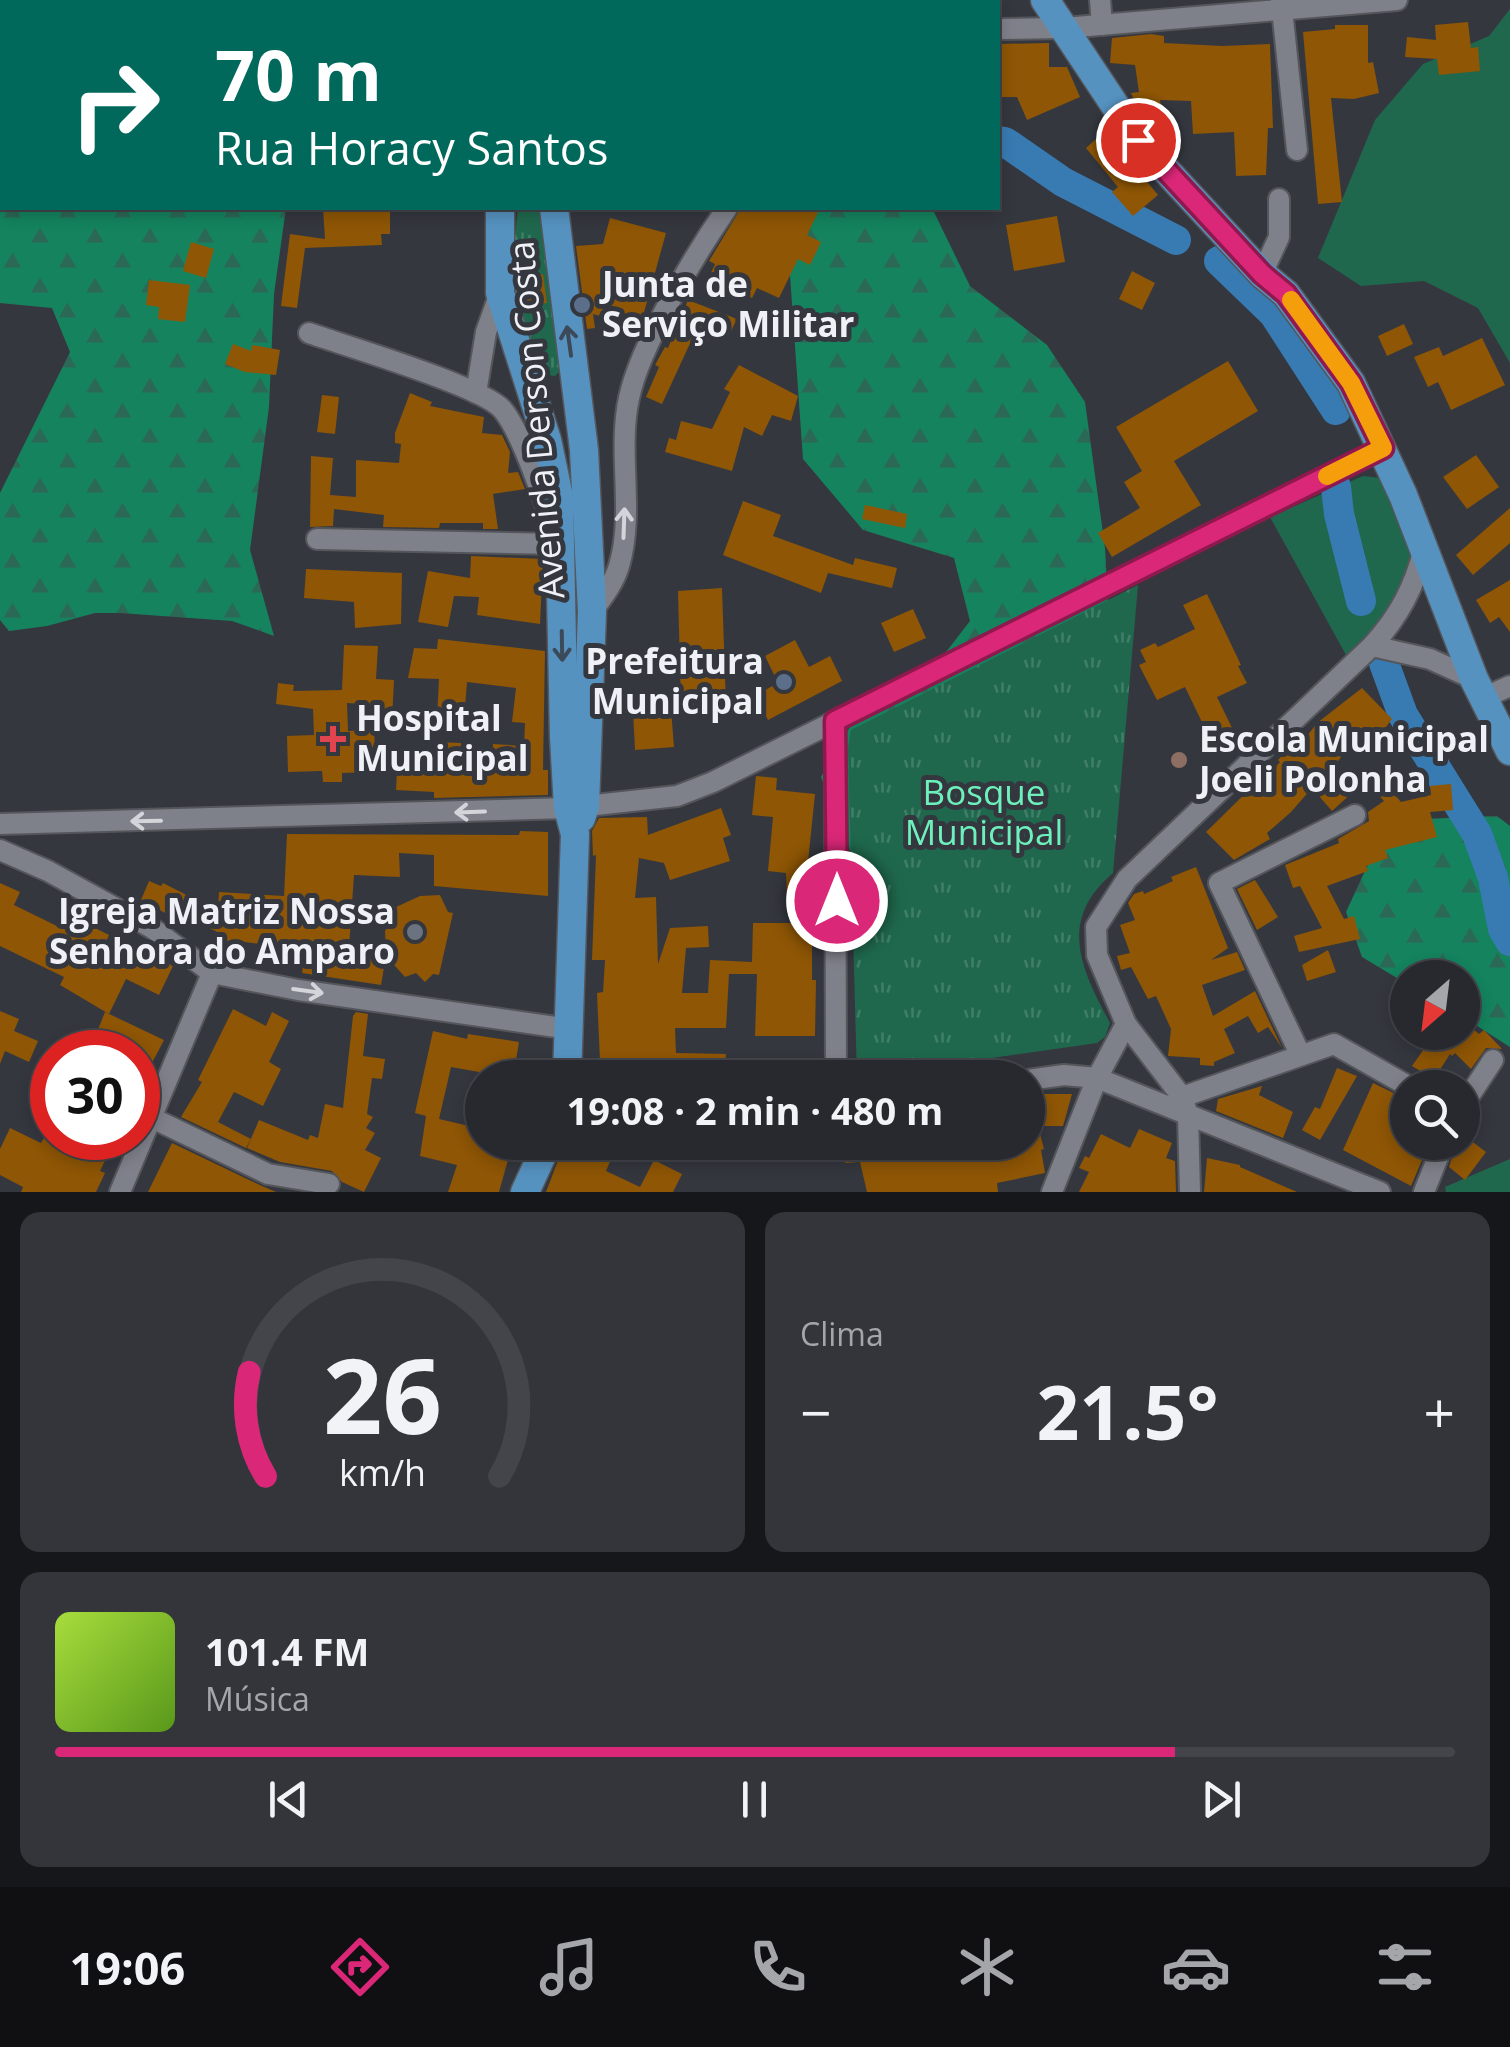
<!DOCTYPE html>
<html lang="pt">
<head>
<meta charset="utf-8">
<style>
  body { margin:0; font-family:"Open Sans",sans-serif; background:#34353b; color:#f1f3f6; height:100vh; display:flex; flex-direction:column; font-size:38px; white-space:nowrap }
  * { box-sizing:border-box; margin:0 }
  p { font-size:32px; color:#a5a6aa }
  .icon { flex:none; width:55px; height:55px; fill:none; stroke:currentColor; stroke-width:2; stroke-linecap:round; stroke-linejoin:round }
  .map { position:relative; height:1192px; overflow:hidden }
  .panel { display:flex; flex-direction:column; gap:20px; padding:20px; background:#16171a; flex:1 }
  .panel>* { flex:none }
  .banner { position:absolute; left:0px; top:0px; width:1000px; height:210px; box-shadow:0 5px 15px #0003,0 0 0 2px #44454b; background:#00695c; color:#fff; overflow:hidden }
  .needle { width:65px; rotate:208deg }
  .buttons { position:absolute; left:1390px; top:960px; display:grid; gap:20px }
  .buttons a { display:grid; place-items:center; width:90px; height:90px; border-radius:50%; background:#28292f; box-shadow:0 5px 15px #0003,0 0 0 2px #44454b; font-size:50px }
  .speed { position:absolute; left:30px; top:1030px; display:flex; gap:20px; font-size:50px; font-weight:700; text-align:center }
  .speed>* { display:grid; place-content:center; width:130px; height:130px; border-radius:50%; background:#28292f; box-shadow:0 5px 15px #0003,0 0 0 2px #44454b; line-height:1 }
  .speed .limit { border:15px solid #d22; background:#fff; color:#111 }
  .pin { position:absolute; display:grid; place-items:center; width:85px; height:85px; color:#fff; margin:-42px; border:5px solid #fff; border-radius:50%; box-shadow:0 2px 10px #0007 }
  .me { position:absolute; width:110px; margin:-55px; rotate:0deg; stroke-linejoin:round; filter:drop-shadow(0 0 8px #0008) }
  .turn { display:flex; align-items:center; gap:35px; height:210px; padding:0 50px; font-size:45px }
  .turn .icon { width:130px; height:130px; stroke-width:2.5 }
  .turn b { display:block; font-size:70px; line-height:85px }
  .big { font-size:75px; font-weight:700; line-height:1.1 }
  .panel .tile { flex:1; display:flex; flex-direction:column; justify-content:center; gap:15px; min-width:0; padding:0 35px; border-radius:20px; background:#34353b }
  .panel .dial { align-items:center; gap:0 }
  .dial svg { height:260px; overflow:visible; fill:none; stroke:#44454b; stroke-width:7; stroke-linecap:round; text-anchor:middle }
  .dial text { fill:#f1f3f6; stroke:none }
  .song { display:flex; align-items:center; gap:30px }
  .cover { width:120px; height:120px; border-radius:15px; background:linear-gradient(135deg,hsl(80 70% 55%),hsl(90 70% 35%)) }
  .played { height:10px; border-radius:5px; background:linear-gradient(90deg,#db2777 80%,#44454b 80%) }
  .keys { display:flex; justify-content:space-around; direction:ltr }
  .heat { display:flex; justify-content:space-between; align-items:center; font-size:55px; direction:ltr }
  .panel .tiles { flex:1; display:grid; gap:20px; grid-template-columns:1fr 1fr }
  .tile:last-child { grid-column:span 2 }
  .trip { position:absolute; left:465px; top:1060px; width:580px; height:100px; border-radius:50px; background:#28292f; box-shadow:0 5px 15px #0003,0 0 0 2px #44454b; font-weight:700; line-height:100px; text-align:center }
  .dock { display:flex; height:160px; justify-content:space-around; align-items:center; background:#101013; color:#a5a6aa }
  .dock .icon { width:70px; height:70px }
  .dock .on { color:#db2777 }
  .dock b { font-size:45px; color:#f1f3f6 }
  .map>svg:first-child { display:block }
</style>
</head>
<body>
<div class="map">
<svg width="1510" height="1192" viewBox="0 0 1510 1192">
  <defs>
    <pattern id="forest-firs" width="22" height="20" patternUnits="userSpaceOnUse" patternTransform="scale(2.5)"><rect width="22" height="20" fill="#14835e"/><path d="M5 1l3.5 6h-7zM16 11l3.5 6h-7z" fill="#2b6855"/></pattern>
    <pattern id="park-tufts" width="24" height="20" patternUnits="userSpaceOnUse" patternTransform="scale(2.5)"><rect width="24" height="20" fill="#1f684d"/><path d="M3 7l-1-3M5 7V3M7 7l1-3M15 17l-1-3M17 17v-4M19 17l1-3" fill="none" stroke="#407e67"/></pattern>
  </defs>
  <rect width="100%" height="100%" fill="#35373f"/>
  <g fill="#1f684d">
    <polygon points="1510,9 1510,363 1478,308 1424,281 1361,286 1318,258 1375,120 1423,64 1489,36"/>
    <polygon points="1363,476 1381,478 1387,483 1413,551 1412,558 1392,611 1346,655 1270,517"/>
    <polygon points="1510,1159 1510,1192 1446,1192 1445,1187"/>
  </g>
  <g fill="url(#forest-firs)">
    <polygon points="0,0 436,0 2,2 2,208 286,208 274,294 269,407 250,550 274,636 232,621 120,613 95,613 47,626 9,631 0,620 0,493 70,352 52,308 0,303"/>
    <polygon points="750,208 932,208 970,286 1047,345 1085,402 1105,548 1118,792 870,901 821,777 859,711 916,691 970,621 954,558 863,530 803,459 788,247 769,215"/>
    <polygon points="1497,816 1510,826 1510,1047 1463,1017 1462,978 1408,978 1407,984 1362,957 1346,912 1376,847 1423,819"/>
  </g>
  <g fill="url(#park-tufts)">
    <polygon points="518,208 541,208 560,371 555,376 541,374 510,282"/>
    <path d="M 1138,585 L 1113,873 C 1057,920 1081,969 1110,1023 L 1105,1037 L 1097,1043 L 857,1077 L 848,748 L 851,730 Z"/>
  </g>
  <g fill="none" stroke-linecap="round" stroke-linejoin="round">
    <g stroke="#387bb2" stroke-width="30">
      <polyline points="821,2 822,0"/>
      <polyline points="998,141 1005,142 1063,182 1176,240"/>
      <polyline points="1219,261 1274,314 1336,410"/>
      <polyline points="1336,487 1339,514 1361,601"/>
      <polyline points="1384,663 1403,715 1477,834 1493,878 1503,929 1510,941"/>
    </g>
  </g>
  <g fill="#8e5605">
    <polygon points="1468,22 1471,48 1478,47 1480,71 1439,75 1437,59 1405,57 1407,37 1436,40 1435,25"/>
    <polygon points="1335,25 1368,25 1368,63 1373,62 1379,93 1354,99 1331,98 1342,202 1318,204 1303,32 1335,29"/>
    <polygon points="1151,34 1164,36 1164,43 1222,46 1270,44 1273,128 1268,128 1266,175 1236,176 1234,132 1193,134 1191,101 1160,100 1161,105 1138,108 1131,93 1139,92 1135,65 1110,63 1112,38"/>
    <polygon points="1049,43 1049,67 1067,67 1080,97 1027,120 1017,97 998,97 998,44"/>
    <polygon points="1105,131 1158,195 1133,216 1112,192 1118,187 1086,148"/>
    <polygon points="323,208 390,208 390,234 381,234 382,245 305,248 297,308 281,306 290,234 325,239"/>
    <polygon points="741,208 820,208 807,235 821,242 810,265 798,259 779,298 757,288 752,298 709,277 715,264 709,261"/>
    <polygon points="1057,216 1065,262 1014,271 1006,225"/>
    <polygon points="610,218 666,233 640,327 593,314 595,328 587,329 576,246 603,244"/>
    <polygon points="191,242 214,249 206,278 183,271"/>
    <polygon points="1132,271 1155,283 1142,310 1119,299"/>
    <polygon points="543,274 547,303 522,306 518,277"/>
    <polygon points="149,280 190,285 185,322 158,319 159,307 146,305"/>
    <polygon points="688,300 737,319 728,337 713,330 707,342 693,337 662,404 646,397 659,367 655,365 665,347 668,348"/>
    <polygon points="1404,324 1413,344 1387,356 1378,336"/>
    <polygon points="1482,338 1505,385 1451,410 1438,382 1428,387 1414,357 1439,347 1443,356"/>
    <polygon points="233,344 251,351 252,345 280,350 276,375 245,372 225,364"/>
    <polygon points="1228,361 1258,411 1174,461 1201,505 1112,557 1098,533 1140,508 1124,482 1142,471 1116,427"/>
    <polygon points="739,365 798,396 791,421 772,415 762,436 744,427 732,471 665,452 669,438 676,440 681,421 712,429 730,392 724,389"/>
    <polygon points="410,393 432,402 430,406 484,417 482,433 502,435 510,452 508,473 518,472 525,489 493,494 498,529 483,529 483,523 440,523 439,528 383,527 384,515 334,509 333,526 310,527 311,456 333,458 330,495 356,497 356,460 399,463 401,444 395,443 395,433"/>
    <polygon points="322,395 339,397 335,434 317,432"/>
    <polygon points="1476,455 1499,487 1467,509 1443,477"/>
    <polygon points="743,501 781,515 773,536 853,565 855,558 897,568 892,588 828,573 821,593 723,555"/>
    <polygon points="865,505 907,514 905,528 862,519"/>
    <polygon points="1510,508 1510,543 1473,575 1456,555"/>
    <polygon points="471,556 543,559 540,624 477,615 479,597 454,596 448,627 418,622 428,571 470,578"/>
    <polygon points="306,569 402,573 401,624 355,628 354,602 304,598"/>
    <polygon points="1510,580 1510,632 1499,617 1490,623 1476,600"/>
    <polygon points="722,588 726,705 681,707 678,591"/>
    <polygon points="1207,594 1241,665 1238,666 1247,683 1217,697 1235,734 1213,745 1185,687 1157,700 1139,665 1146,662 1140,650 1155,643 1158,647 1195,629 1183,605"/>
    <polygon points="913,609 926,638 894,652 881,623"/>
    <polygon points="438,639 545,651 543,770 548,770 548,795 434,798 434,792 396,790 397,771 342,773 342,782 323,782 322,771 288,772 287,736 314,735 313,709 276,704 278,683 294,685 293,691 342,690 344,645 378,646 376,679 394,680 392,721 375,720 376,705 347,703 348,731 374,730 375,747 436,750 436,742 461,743 460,758 467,758 467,772 492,775 493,744 524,746 525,723 512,722 516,688 467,682 464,719 437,718 439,679 408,678 414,648 437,649"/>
    <polygon points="795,640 809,667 830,656 842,681 768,720 756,695 778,683 765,656"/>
    <polygon points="1362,688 1392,719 1367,752 1353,741 1333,768 1354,791 1332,811 1312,788 1291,812 1267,833 1270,839 1234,860 1206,832 1258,781 1261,784 1280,762 1278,760 1297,740 1301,744 1317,723"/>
    <polygon points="671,709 674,747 635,750 633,711"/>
    <polygon points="1372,769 1401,802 1431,795 1430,786 1451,784 1453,810 1430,812 1437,837 1385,850 1388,858 1366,866 1368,871 1327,886 1344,919 1354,916 1360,939 1299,952 1294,936 1322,928 1300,886 1293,888 1285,865 1339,843 1338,839 1369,821 1368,812 1384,801 1362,777"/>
    <polygon points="756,776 777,778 776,790 815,794 807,872 822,872 822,898 787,898 786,873 768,871 773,817 752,815"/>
    <polygon points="721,808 731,835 723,838 730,861 670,880 664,863 639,858 635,898 656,897 658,964 670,928 708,926 709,947 686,948 682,993 708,993 710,960 752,962 753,923 812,923 812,980 816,980 815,1036 755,1036 757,974 729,974 726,1028 675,1028 676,1053 726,1054 725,1065 770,1060 772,1078 726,1078 725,1072 725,1075 677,1074 677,1078 617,1078 616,1060 600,1061 597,993 603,992 605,960 592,960 596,855 593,856 592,831 599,818 647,817 648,835"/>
    <polygon points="520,831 548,832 548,896 434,886 434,855 399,853 400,877 354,875 349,948 386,955 385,931 394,918 396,907 420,896 440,895 448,912 453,913 439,975 433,974 425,982 416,973 405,977 386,956 381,985 302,973 306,945 276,942 276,946 245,942 236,961 217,952 225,936 196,921 193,928 141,900 149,881 161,886 163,883 218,911 219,892 284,896 287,834 519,835"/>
    <polygon points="1196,867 1228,948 1211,960 1237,952 1245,970 1202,985 1213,1016 1255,991 1282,1048 1268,1027 1258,1033 1248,1016 1224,1029 1235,1053 1214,1062 1214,1066 1200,1065 1200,1058 1168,1056 1171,1029 1156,996 1148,999 1131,967 1121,970 1117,956 1130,953 1120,925 1135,920 1128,903 1134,894 1143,891 1144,894 1173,881 1171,877"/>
    <polygon points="1255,880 1278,917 1257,930 1237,889"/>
    <polygon points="0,883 20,892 14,905 63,929 69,915 109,935 105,944 146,965 151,955 173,966 159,995 126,979 109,1014 60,985 64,977 0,946"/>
    <polygon points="1328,950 1336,972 1307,981 1302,965"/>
    <polygon points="233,1009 266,1026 272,1012 289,1021 269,1062 281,1069 263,1106 234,1092 218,1122 251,1139 246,1148 181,1117 202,1082 198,1080"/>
    <polygon points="0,1011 19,1019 14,1031 38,1041 29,1062 5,1051 0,1064"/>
    <polygon points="105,1012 164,1040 152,1063 148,1060 138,1082 138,1052 89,1052"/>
    <polygon points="356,1012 368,1014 363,1056 385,1059 382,1079 372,1078 367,1114 373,1117 366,1128 375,1133 365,1150 381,1158 364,1192 342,1182 332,1171 280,1162 247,1148 259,1120 308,1140 310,1135 318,1138 325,1104 343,1108 353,1016"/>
    <polygon points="1462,1020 1479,1034 1484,1030 1502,1049 1486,1048 1471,1069 1455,1053 1452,1056 1450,1054 1434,1079 1412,1066 1436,1032 1462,1032"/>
    <polygon points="433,1031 467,1039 468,1034 519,1042 513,1078 451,1067 439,1119 482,1129 482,1142 513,1142 499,1192 448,1192 457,1165 420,1156 426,1116 415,1113"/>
    <polygon points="1337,1068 1357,1076 1320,1140 1302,1130 1315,1107 1320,1109"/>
    <polygon points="1373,1083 1408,1100 1408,1144 1425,1153 1411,1186 1343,1150"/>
    <polygon points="1262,1086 1259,1095 1293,1112 1283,1138 1216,1111 1218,1099"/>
    <polygon points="1040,1094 1072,1094 1063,1126 1038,1126 1044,1149 1041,1150 1045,1173 997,1183 998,1192 867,1192 860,1162 845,1163 844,1142 1028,1142 1028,1096 1040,1097"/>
    <polygon points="10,1128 41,1143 44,1138 116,1138 100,1171 105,1173 96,1192 21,1192 23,1187 0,1175 0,1149"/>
    <polygon points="1139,1129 1172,1143 1166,1158 1175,1161 1176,1192 1079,1192 1089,1172 1079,1168 1085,1156 1089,1158 1101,1134 1130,1148"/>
    <polygon points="1462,1134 1486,1152 1465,1180 1449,1167 1457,1142 1462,1142"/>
    <polygon points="565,1142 606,1142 616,1147 606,1171 640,1187 654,1160 682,1174 673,1192 546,1192"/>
    <polygon points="172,1143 262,1186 276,1192 148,1192"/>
    <polygon points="1207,1158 1240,1165 1240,1167 1297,1192 1204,1192"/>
  </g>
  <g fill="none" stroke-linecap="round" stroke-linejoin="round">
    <defs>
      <g id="minor">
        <polyline points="1100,0 1102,25"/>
        <polyline points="1281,0 1297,150"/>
        <polyline points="490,2 491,0"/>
        <polyline points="913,2 913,0"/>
        <polyline points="998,29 1064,28 1397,0"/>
        <polyline points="1262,274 1279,237 1279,199"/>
        <path d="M 309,333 C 346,346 481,386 502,409 C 523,433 547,511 559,544 L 317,539"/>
        <polyline points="476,393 486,332 500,293"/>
        <path d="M 592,612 C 602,598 614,583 619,566 C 635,512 617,453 629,398 C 640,345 696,253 727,208"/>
        <polyline points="1372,646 1430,659 1474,679"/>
        <polyline points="1483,698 1510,686"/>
        <polyline points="835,721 836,1078"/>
        <polyline points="0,824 568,808 677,796 713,782 1383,448"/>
        <polyline points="0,850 48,871 152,928 212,973 298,990 570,1029"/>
        <polyline points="1300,1054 1219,883 1355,815"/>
        <polyline points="1028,1080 1064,1075 1097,1078 1380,1192"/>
        <polyline points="1182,1097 1334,1044 1408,1086"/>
        <polyline points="1462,1107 1493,1060"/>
        <polyline points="150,1117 268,1174 329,1184"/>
        <polyline points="120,1192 212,973"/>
        <polyline points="1052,1192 1097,1078 1126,1024"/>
        <path d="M 1190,1192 L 1188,1115 L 1182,1097 L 1126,1024 L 1097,955 L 1096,927 L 1127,879 L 1372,646 C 1399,616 1414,588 1424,549"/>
        <polyline points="1424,1192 1444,1142"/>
      </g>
      <g id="major">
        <polyline points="538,0 538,2"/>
        <polyline points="1045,0 1138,140 1262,274 1286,294 1351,383 1403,495 1474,679 1510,751"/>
        <polyline points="512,2 513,0"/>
        <polyline points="500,208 500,293 547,440 559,497 564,737 568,808 575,834 567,1078"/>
        <polyline points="554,208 584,450 592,612 585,806 581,818"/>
        <polyline points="525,1192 548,1142"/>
      </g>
    </defs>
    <use href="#minor" stroke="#54565b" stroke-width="24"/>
    <use href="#major" stroke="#54565b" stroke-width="31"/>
    <use href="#minor" stroke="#7f818a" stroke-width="20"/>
    <use href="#major" stroke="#5692c0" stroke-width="28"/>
  </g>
  <defs><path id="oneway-shaft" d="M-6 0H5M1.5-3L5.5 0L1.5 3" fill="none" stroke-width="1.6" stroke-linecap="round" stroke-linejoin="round" transform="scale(2.5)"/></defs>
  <g stroke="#3c4959">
    <use href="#oneway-shaft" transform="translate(569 341) rotate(-98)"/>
    <use href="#oneway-shaft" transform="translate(562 646) rotate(89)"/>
  </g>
  <g stroke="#d4d5db">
    <use href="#oneway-shaft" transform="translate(624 523) rotate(-88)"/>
    <use href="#oneway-shaft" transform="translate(470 812) rotate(178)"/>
    <use href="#oneway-shaft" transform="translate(146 821) rotate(179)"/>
    <use href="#oneway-shaft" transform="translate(308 991) rotate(8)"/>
  </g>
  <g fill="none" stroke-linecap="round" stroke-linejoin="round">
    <defs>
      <polyline id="route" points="837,901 835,721 1383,448 1351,383 1286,294 1262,274 1138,140"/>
    </defs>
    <use href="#route" stroke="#8e194d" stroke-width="25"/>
    <use href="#route" stroke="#db2777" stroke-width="18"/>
    <polyline stroke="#f59e0b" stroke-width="18" points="1291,300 1351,383 1383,448 1327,476"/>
  </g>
  <g fill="#5c6f8a" stroke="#35373f" stroke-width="4">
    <circle cx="582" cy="305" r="10"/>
    <circle cx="784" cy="682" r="10"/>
  </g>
  <path fill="#e0444e" stroke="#35373f" stroke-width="4" d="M328 724h10v10h10v10h-10v10h-10v-10h-10v-10h10z"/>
  <circle fill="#8d6e63" stroke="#35373f" stroke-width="4" cx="1179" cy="760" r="10"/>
  <circle fill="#6b7280" stroke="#35373f" stroke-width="4" cx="415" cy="932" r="10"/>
  <g text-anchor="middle" stroke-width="10" stroke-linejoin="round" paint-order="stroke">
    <g font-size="35" font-weight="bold" fill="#f0f1f6" stroke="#35373f" text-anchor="start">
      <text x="602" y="297">Junta de<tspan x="602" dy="40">Serviço Militar</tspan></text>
      <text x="764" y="674" text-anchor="end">Prefeitura<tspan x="764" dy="40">Municipal</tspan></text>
      <text x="356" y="731">Hospital<tspan x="356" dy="40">Municipal</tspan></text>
      <text x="1199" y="752">Escola Municipal<tspan x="1199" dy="40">Joeli Polonha</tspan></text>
      <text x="395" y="924" text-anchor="end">Igreja Matriz Nossa<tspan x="395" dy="40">Senhora do Amparo</tspan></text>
    </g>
    <g font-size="35" fill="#f0f1f6" stroke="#35373f">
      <text transform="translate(537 420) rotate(-95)" y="12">Avenida Derson Costa</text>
    </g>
    <g font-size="35" fill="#6df1bc" stroke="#35373f">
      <text x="984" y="805">Bosque<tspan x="984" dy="40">Municipal</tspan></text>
    </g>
  </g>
</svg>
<div class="buttons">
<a><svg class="needle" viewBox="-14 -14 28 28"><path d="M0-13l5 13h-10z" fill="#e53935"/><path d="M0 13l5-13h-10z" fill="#a5a6aa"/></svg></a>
<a><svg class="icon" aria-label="search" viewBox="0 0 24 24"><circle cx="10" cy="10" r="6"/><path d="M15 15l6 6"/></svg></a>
</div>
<div class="speed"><div class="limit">30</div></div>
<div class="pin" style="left:1138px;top:140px;background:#d93025"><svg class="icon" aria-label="arrive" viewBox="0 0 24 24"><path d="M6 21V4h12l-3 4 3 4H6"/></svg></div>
<svg class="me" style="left:837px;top:901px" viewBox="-20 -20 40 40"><circle r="17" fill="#db2777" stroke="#fff" stroke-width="3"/><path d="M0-11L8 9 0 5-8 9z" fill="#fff"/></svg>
<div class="trip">19:08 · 2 min · 480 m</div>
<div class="banner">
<div class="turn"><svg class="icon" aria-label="right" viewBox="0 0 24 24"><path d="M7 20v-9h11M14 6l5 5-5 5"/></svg><div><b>70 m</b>Rua Horacy Santos</div></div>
</div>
</div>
<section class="panel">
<div class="tiles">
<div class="tile dial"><svg viewBox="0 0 100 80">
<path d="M14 69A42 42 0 1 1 86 69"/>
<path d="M14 69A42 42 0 0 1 9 37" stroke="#db2777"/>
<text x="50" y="56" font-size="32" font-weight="700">26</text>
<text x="50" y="72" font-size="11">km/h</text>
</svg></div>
<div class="tile"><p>Clima</p>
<div class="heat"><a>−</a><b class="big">21.5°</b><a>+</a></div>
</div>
<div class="tile">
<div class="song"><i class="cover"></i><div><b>101.4 FM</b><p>Música</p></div></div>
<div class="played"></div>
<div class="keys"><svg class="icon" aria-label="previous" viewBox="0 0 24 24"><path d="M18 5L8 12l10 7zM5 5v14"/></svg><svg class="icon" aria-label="pause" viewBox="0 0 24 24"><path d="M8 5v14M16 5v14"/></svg><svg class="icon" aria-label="next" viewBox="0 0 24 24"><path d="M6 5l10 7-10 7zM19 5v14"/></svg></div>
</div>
</div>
</section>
<nav class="dock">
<b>19:06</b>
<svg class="icon on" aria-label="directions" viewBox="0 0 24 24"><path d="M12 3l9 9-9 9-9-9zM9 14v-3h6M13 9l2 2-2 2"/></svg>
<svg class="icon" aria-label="music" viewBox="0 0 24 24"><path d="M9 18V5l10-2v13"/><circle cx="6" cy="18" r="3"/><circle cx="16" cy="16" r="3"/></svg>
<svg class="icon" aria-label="phone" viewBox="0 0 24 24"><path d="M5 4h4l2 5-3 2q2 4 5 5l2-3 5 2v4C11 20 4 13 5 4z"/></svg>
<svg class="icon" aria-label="climate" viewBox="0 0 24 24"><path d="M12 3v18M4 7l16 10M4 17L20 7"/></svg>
<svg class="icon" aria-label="car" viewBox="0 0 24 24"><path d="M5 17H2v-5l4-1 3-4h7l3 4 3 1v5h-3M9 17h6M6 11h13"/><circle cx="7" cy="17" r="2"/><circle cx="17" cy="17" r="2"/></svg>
<svg class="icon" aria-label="filters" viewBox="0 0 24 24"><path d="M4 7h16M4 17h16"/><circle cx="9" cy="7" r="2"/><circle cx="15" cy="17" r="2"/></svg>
</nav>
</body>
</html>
